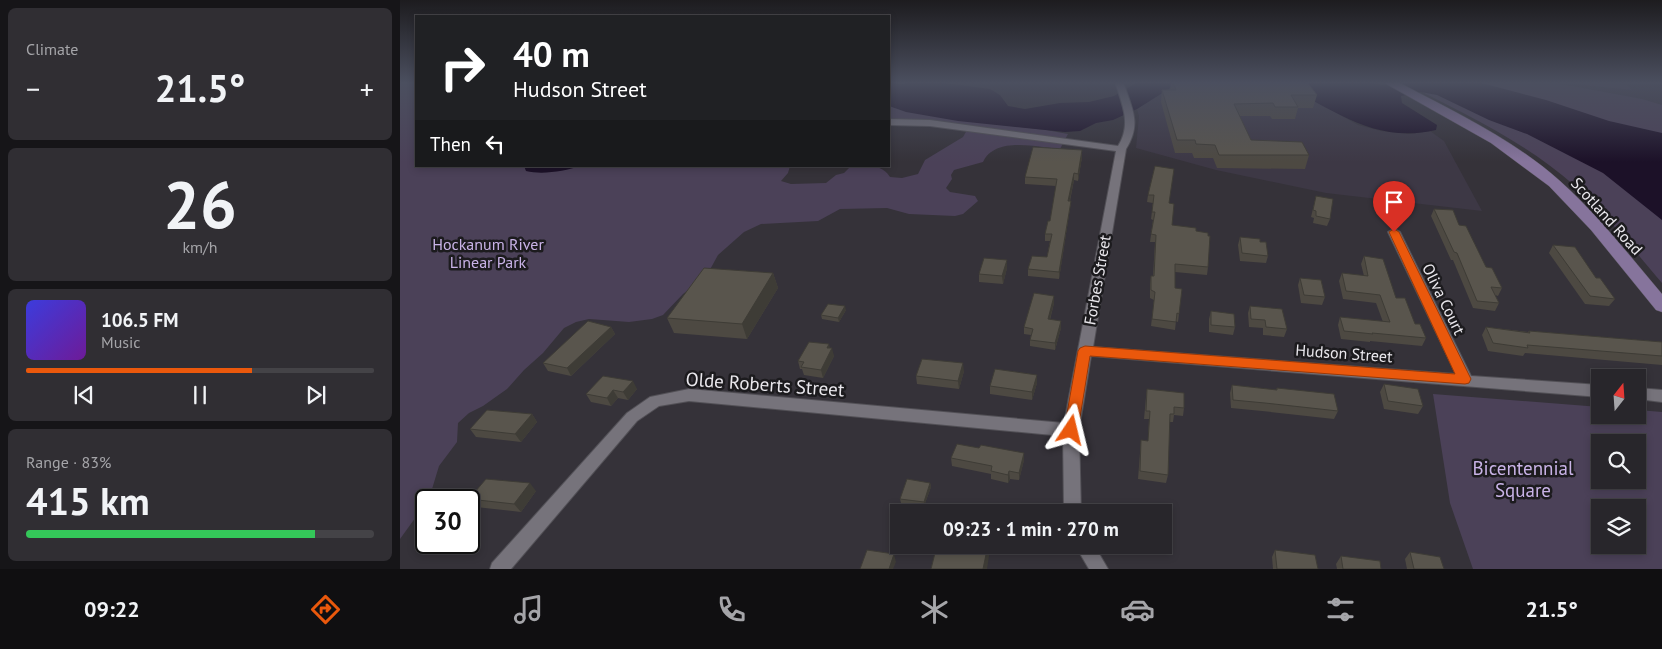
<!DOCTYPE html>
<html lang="en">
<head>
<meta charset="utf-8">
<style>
  body { margin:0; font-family:"PT Sans",sans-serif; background:#302e33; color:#f1f3f6; height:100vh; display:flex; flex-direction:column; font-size:19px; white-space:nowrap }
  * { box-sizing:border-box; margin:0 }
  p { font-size:16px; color:#a5a5a9 }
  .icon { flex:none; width:28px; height:28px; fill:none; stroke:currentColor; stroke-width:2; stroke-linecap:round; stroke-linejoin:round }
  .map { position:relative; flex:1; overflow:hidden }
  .details { display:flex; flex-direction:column; gap:8px; padding:8px; background:#161518; width:400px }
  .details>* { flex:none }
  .top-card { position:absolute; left:15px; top:15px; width:475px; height:152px; border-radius:0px; box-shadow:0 2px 8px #0003,0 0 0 1px #444347; background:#202124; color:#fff; overflow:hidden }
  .needle { width:32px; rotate:17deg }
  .buttons { position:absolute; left:1191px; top:369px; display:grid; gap:10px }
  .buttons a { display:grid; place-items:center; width:55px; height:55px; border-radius:0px; background:#28262b; box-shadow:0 2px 8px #0003,0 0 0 1px #444347; font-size:25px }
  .speed { position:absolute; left:15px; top:489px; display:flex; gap:10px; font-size:25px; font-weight:700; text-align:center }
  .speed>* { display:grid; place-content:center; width:65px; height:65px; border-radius:50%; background:#28262b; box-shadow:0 2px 8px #0003,0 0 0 1px #444347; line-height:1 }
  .speed .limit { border:2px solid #111; border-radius:8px; background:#fff; color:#111 }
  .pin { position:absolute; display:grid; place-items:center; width:42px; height:42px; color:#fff; margin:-51px -21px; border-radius:50% 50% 50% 0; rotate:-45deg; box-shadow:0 0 5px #0007 }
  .pin .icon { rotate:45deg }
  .me { position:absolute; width:55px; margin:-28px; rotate:10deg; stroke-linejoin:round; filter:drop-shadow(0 0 4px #0008) }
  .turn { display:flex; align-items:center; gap:18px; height:105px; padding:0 15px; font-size:22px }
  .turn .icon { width:65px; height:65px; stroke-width:2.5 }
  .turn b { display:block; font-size:35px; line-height:42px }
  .then { display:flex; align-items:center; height:48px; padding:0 15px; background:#0003; gap:10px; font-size:19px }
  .big { font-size:38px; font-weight:700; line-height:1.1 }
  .details .widget { flex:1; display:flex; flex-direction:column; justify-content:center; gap:8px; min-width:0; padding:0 18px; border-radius:8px; background:#302e33 }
  .details .dial { align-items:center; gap:0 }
  .dial b { font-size:65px; line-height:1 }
  .song { display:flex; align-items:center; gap:15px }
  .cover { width:60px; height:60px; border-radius:8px; background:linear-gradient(135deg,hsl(240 70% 55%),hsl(280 70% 35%)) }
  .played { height:5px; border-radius:2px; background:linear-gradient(90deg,#ea580c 65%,#444347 65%) }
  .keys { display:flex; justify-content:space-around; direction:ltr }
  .heat { display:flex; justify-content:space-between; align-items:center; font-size:28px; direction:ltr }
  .charge { height:8px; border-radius:4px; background:linear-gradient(90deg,#34c759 83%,#444347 0) }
  .trip { position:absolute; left:490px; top:504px; width:282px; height:50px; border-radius:0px; background:#28262b; box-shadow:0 2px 8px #0003,0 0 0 1px #444347; font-weight:700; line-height:50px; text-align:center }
  .dock { display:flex; height:80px; justify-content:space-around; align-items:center; background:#100f11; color:#a5a5a9 }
  .dock .icon { width:35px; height:35px }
  .dock .on { color:#ea580c }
  .dock b { font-size:22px; color:#f1f3f6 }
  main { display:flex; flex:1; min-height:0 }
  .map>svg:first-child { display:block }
</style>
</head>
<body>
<main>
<section class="details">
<div class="widget"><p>Climate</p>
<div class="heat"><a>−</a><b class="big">21.5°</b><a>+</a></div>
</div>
<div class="widget dial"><b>26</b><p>km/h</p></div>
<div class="widget">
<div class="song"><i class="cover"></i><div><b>106.5 FM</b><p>Music</p></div></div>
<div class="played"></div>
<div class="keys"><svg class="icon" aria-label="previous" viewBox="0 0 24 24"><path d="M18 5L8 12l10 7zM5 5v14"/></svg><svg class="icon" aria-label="pause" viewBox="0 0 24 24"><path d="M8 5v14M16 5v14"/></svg><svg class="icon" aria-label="next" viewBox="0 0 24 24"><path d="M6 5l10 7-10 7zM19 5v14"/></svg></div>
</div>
<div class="widget"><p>Range · 83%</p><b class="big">415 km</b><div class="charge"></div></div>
</section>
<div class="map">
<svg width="1262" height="569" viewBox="0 0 1262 569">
  <rect width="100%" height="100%" fill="#353239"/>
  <g fill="#3d3845">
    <polygon points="794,82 905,95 958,125 981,131 1009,134 1030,131 1044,141 1082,211 926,193 816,170 736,148 739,116 737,109 772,86"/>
    <polygon points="1114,82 1262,82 1262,115"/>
  </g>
  <g fill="#4b4158" fill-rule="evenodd">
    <path d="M 0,82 L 16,82 L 16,166 L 390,166 L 388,173 L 381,181 L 391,184 L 426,183 L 436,175 L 444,173 L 451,166 C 465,166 482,163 490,177 L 502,178 L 518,174 L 525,160 L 563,137 L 567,130 L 524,122 L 489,120 L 489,92 L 579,122 L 646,130 L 668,134 L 660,149 C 637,147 595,136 583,162 L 554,170 L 551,175 L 552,179 L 546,188 L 550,192 L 575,196 L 578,201 L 563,214 L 555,216 L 509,214 L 487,208 L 440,209 L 418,221 L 361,224 L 344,232 L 318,255 L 307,275 L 283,294 L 263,315 L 252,319 L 229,322 L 189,319 L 176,322 L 164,328 L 143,353 L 124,370 L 107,389 L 83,406 L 69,413 L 58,423 L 57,442 L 39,466 L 29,499 L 26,500 L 26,503 L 0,539 Z"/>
    <path d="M 1003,82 L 1150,82 L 1242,99 L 1262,105 L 1262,283 C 1235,252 1206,213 1175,186 C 1125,141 1062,113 1003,82 Z"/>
    <polygon points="1156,82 1224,82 1232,90"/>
    <path d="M 1033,394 L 1200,407 L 1200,415 L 1238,415 L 1238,410 L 1262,412 L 1262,569 L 1073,569 L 1050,503 ZM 1200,442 L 1238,442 L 1238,480 L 1200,480 ZM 1200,508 L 1238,508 L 1238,545 L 1200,545 Z"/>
  </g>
  <g fill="#1c1128">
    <polygon points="489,82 504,84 507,82 538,82 590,89 600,95 608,106 625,109 660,103 689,102 714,96 738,82 794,82 772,87 737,109 713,120 696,123 680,131 665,132 558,121 506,112 489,106"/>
    <path d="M 876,82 L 966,82 L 983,85 L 995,82 L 1078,82 L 1146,100 L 1209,121 L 1262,133 L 1262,220 L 1203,173 L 1127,134 L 1089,120 L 1037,95 L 1021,92 L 1001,96 L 1002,103 L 1037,125 L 1036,130 C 971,145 931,106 876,82 Z"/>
    <path d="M 124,166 L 181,166 C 164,171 143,175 126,171 Z"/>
  </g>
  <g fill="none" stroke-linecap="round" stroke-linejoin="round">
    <defs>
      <g id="street">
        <path d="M 715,82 L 723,82 C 732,108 742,124 726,149 L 693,347 L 1056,374 L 988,232 L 994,229 L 1000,232 L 1071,376 L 1200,385 L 1200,397 L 691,356 L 679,430 L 681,512 L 664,512 L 663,436 L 289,401 L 259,406 L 237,421 L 111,569 L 90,569 L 92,563 L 227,413 L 250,397 L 289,389 L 664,423 L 716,151 L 530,126 L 489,125 L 489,119 L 530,120 L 718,146 C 732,124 722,104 715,82 Z"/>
        <polygon points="1238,388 1262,390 1262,402 1238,399"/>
        <polygon points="675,545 694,545 708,569 689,569"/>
      </g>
      <path id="secondary" d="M 983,82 L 998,82 C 1053,111 1113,139 1160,181 C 1198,215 1229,255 1262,294 L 1262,312 L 1256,310 L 1191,230 L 1149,186 L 1091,143 Z"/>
    </defs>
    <use href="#street" stroke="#525056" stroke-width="2"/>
    <use href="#secondary" stroke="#525056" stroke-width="1"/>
    <use href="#street" fill="#76737b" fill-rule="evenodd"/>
    <use href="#secondary" fill="#86749c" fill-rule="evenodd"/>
  </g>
  <g fill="#4d4942">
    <polygon points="490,82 507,82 504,84 495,83"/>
    <polygon points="524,82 538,82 537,83"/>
    <polygon points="538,82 555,82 552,84"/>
    <polygon points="771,82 907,82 917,95 913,108 898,108 895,119 872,119 870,116 839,116 851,140 909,155 905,169 817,168 813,158 794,158 792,153 775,153 761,102 762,90 770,90"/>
    <polygon points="682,150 682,157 678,181 674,180 670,201 671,201 670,208 659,279 628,276 628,269 647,257 650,241 645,241 645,234 650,221 656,186 625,184 625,177"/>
    <polygon points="755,166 769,203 772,225 796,231 808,267 807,275 775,272 775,288 779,314 778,322 776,321 775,330 751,326 754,300 750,298 750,284 751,276 753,276 755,242 750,242 753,220 751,219 753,203 747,202 748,195"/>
    <polygon points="916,196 930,219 927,226 913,223 914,218 911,217"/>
    <polygon points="1034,209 1059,225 1086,267 1102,288 1098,296 1095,295 1099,303 1095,311 1073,308 1053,260 1051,260 1031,216"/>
    <polygon points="840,237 860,242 868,256 866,263 840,261 838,245"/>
    <polygon points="1153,245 1196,278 1215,299 1209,306 1185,304 1149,253"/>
    <polygon points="964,256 996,298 1026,338 1022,346 970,341 970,342 941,339 938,325 940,317 983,322 976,303 943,299 939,281 942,273 964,276 961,264"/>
    <polygon points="607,260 607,268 603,284 579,282 579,274"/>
    <polygon points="373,273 378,288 347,339 274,333 267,318"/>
    <polygon points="900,278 925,297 922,305 901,303 898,285"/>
    <polygon points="654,296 654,303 650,320 661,321 661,328 655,350 630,346 630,340 631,335 624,334 624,327"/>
    <polygon points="850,306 887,329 884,337 863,335 863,328 849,327 848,313"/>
    <polygon points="446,310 439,322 422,319 421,315"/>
    <polygon points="811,311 835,327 833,335 809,332 809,319"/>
    <polygon points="211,327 215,334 171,376 148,371 143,363"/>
    <polygon points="1086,327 1128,332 1129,331 1262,342 1262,365 1125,353 1123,356 1088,351 1082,335"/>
    <polygon points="430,348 434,356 423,378 404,375 402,369 400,369 398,361"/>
    <polygon points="564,371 559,389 517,384 516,376"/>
    <polygon points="203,376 237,389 228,400 218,398 211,406 191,402 186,394"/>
    <polygon points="637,383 632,400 590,394 590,386"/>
    <polygon points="984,384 1023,406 1018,414 984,409 980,392"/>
    <polygon points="832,385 876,390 877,388 938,411 934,419 862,411 831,408 830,393"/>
    <polygon points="747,389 784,408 783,416 774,415 773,422 769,422 768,475 766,483 738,479 741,440 748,441 749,419 744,419 746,397"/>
    <polygon points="132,414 137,422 121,442 76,437 70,429"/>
    <polygon points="579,448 624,453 624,460 619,480 610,479 608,483 591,479 591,474 552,466 551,458"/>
    <polygon points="530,483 531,487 524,506 501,503 500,499"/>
    <polygon points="136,491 121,512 76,507 69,499"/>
    <polygon points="742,504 769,508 768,542 766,550 741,545 764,545 764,512 741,512"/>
    <polygon points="875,550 918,569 873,569 872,557"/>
    <polygon points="1010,552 1044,569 1007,569 1005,559"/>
    <polygon points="941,556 981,569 937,569 936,564"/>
  </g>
  <g fill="#3e3c36">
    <polygon points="682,150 682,157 678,181 678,174"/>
    <polygon points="674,173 674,180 668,208 668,201"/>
    <polygon points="671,201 670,208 659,279 659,272"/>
    <polygon points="607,260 607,268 603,284 602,276"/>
    <polygon points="373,273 378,288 347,339 342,324"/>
    <polygon points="654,296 654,303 648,326 648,319"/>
    <polygon points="445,306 446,310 439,322 438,318"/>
    <polygon points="661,321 661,328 655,350 655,343"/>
    <polygon points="211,327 215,334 171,376 167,368"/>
    <polygon points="429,344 431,351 432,348 434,356 423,378 421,370 427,348"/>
    <polygon points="563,363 564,371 559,389 558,381"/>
    <polygon points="637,375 637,383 632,400 632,392"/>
    <polygon points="233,381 237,389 228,400 223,392"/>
    <polygon points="213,390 218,398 211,406 207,398"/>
    <polygon points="132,414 137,422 121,442 115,434"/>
    <polygon points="624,453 624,460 619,480 619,473"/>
    <polygon points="609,471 610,479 608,483 608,475"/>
    <polygon points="130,483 136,491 121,512 114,504"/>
    <polygon points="530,483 531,487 524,506 524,502"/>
    <polygon points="588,545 590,545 590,550 587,569 583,569"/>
    <polygon points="494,554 496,562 493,569 489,569"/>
  </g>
  <g fill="#59554d" stroke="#3e3c36">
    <polygon points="773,82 907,82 917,95 891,95 898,107 875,107 873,103 834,104 851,140 902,142 909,155 819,155 815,145 796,144 795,140 777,140 762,90 776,90"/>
    <polygon points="633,147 682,150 678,174 674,173 668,201 671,201 659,272 628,269 632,256 647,257 652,234 645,234 648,221 650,221 657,179 625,177"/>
    <polygon points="755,166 774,169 769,203 774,204 772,225 796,228 796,231 808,233 808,236 810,236 808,267 775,264 775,288 782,289 779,314 777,313 776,322 752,319 755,292 751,290 751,276 754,276 756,235 751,234 755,212 752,212 754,195 748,195"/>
    <polygon points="916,196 933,199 930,219 916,216 916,211 913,210"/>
    <polygon points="1034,209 1053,210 1059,225 1066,226 1086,267 1092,268 1102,288 1091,287 1099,303 1077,301 1057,253 1054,252"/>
    <polygon points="840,237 860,239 860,242 866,242 868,256 842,253"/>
    <polygon points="1153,245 1175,247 1196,278 1200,278 1215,299 1190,296"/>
    <polygon points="964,256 983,259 996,298 1005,298 1015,324 1020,324 1026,338 972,333 973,334 944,331 940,317 990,322 980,295 946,291 942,273 968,276"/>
    <polygon points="584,258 607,260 602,276 579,274"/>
    <polygon points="304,268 373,273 342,324 267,318"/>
    <polygon points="900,278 921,280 925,297 904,295"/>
    <polygon points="634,293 654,296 648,319 661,321 655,343 630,340 633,329 624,327"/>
    <polygon points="428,304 445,306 438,318 421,315"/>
    <polygon points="850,306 882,309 887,329 866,327 865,320 851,319"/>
    <polygon points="811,311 834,314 835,327 811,325"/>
    <polygon points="188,321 211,327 167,368 143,363"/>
    <polygon points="1086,327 1130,333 1129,331 1262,342 1262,356 1127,345 1128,348 1093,343"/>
    <polygon points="409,342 429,344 427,348 432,348 421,370 401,367 404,362 398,361"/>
    <polygon points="522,359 563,363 558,381 516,376"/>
    <polygon points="595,369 637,375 632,392 590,386"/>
    <polygon points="203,376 233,381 223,392 213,390 207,398 186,394"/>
    <polygon points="984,384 1018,389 1023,406 988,401"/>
    <polygon points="832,385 877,390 877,388 934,394 938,411 865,403 833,400"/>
    <polygon points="747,389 784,393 784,408 774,407 774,414 770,414 768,475 740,471 741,440 748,441 750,411 746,411"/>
    <polygon points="87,410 132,414 115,434 70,429"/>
    <polygon points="557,444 579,448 581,445 624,453 619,473 609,471 608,475 591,471 592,466 551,458"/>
    <polygon points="86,479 130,483 114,504 69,499"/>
    <polygon points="507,479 530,483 524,502 500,499"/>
    <polygon points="742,504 769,508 768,542 764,541 764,512 742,512"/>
    <polygon points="537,545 588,545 583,569 531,569"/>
    <polygon points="467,550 494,554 489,569 460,569"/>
    <polygon points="875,550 915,555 918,569 877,569"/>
    <polygon points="1010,552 1040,557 1044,569 1014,569"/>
    <polygon points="941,556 980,561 981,569 943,569"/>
  </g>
  <linearGradient id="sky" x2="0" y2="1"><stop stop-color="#1d1c1f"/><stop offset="0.51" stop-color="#4b4f5f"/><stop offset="1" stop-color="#4b4f5f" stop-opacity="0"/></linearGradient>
  <rect width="1262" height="162" fill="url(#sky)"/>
  <polygon fill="#ea580c" stroke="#983908" points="994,229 999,232 1071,379 1069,383 1065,384 690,356 678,430 676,434 671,436 666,434 664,430 678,351 680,348 685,346 1055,374 989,232"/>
  <g text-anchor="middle" stroke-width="5" stroke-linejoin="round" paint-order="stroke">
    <g font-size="16" fill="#eae8ed" stroke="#1c1b1e">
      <text transform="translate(1207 216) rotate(48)" y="6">Scotland Road</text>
      <text transform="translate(697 280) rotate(-80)" y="6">Forbes Street</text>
      <text transform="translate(1044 299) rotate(64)" y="6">Oliva Court</text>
      <text transform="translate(944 353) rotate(4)" y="6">Hudson Street</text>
    </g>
    <g font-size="16" fill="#c9b3e7" stroke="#1c1b1e">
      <text x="88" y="250">Hockanum River<tspan x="88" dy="18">Linear Park</tspan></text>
    </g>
    <g font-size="19" fill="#eae8ed" stroke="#1c1b1e">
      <text transform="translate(365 384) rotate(4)" y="7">Olde Roberts Street</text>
    </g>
    <g font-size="19" fill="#c9b3e7" stroke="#1c1b1e">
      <text x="1123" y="475">Bicentennial<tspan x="1123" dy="22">Square</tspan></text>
    </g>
  </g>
</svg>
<div class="buttons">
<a><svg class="needle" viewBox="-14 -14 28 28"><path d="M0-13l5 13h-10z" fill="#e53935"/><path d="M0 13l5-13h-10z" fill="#a5a5a9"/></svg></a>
<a><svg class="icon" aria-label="search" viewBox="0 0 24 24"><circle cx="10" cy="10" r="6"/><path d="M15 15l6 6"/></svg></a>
<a><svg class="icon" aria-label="layers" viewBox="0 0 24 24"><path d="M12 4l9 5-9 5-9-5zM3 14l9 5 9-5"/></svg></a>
</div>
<div class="speed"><div class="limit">30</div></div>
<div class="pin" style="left:994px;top:232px;background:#d93025"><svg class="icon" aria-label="arrive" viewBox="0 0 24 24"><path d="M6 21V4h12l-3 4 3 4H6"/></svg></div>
<svg class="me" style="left:671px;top:430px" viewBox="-20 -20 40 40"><path d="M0-17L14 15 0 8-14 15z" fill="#ea580c" stroke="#fff" stroke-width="4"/></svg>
<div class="trip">09:23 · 1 min · 270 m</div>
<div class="top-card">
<div class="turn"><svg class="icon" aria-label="right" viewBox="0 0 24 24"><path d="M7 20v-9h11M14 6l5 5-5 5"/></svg><div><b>40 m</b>Hudson Street</div></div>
<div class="then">Then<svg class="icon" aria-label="left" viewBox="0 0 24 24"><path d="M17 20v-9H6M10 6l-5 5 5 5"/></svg></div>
</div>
</div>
</main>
<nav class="dock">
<b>09:22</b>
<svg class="icon on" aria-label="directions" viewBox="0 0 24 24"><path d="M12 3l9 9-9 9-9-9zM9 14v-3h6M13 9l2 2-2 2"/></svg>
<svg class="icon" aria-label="music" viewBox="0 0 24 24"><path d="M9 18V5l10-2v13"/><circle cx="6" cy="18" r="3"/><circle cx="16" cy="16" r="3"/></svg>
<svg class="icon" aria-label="phone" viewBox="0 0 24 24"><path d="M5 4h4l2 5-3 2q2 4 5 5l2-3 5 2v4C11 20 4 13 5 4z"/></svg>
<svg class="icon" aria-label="climate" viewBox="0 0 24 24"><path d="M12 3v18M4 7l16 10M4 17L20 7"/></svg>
<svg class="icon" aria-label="car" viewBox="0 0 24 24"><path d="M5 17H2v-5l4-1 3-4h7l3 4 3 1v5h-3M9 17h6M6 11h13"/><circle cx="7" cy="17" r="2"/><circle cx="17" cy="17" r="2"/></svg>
<svg class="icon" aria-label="filters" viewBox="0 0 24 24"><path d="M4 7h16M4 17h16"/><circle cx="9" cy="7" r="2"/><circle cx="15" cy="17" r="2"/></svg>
<b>21.5°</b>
</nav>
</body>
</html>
